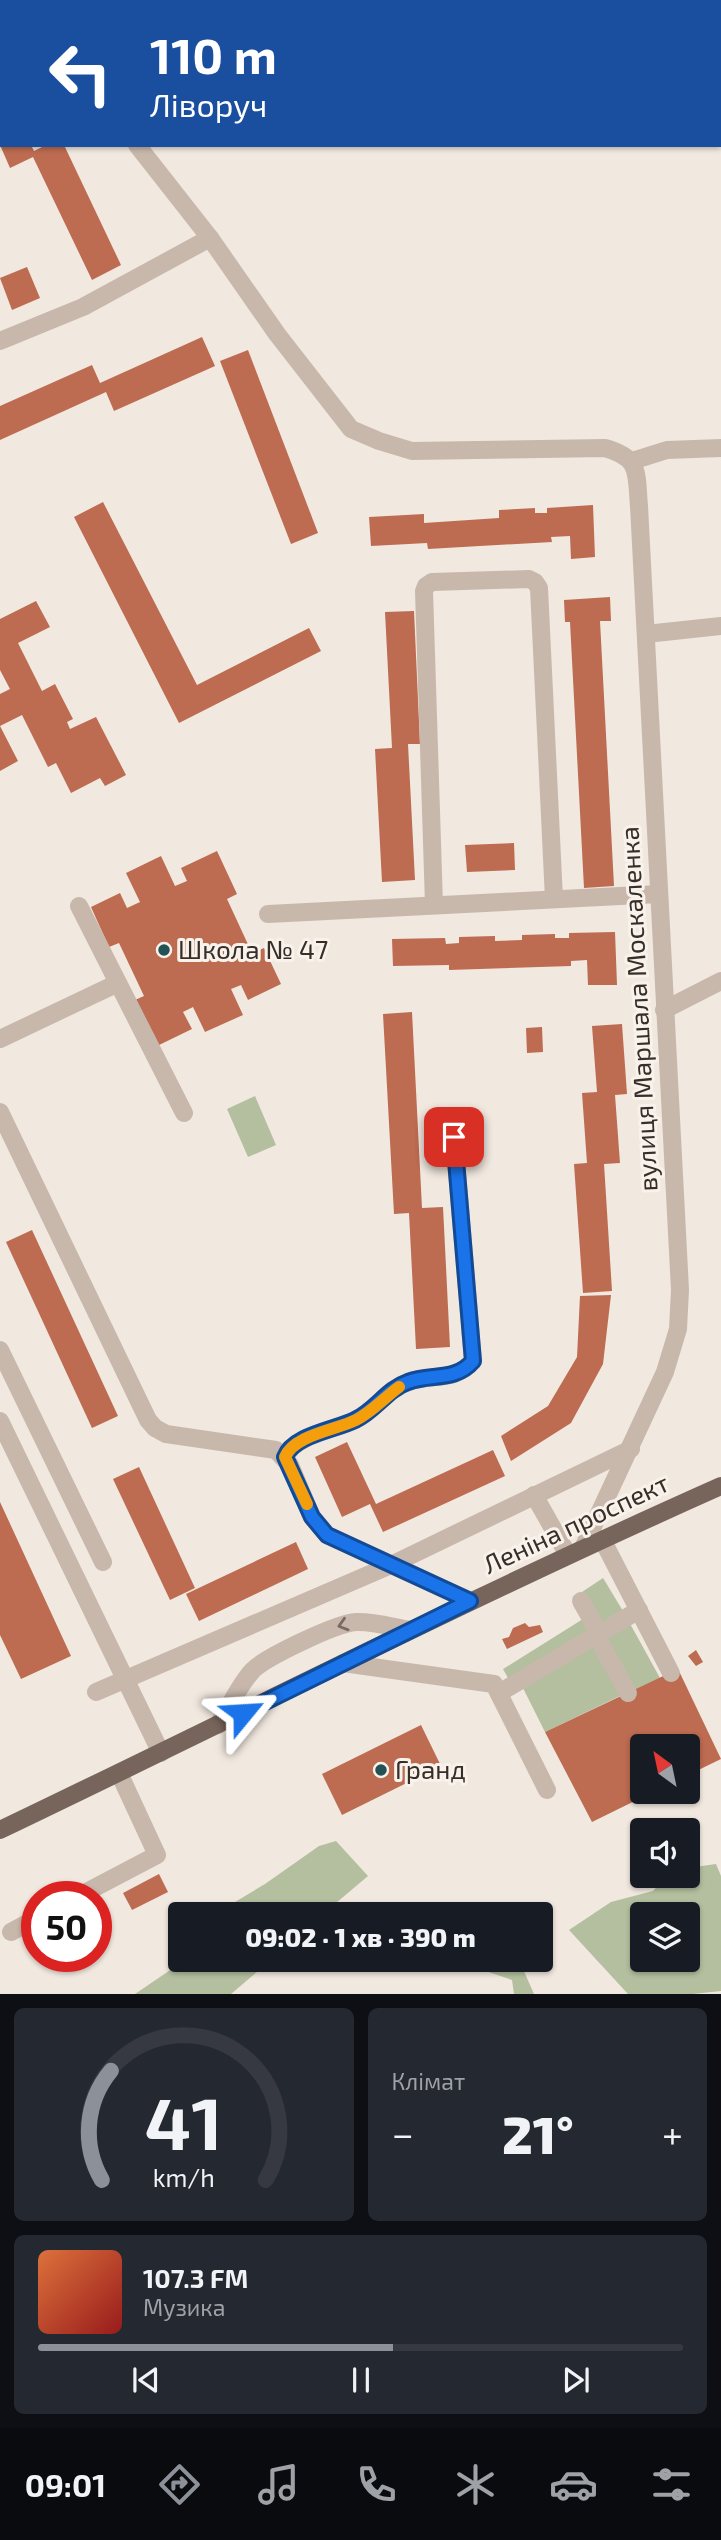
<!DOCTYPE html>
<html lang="uk">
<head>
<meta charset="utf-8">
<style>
  body { margin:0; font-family:"Exo 2",sans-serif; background:#242831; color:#f1f3f6; height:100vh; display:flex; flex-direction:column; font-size:26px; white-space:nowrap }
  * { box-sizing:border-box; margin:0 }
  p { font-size:23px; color:#9ea1a6 }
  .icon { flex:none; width:38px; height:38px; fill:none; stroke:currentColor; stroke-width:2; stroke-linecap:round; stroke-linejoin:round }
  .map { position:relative; height:1994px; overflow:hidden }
  .side { display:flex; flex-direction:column; gap:14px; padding:14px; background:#0d0f14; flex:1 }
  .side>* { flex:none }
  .top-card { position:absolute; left:0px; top:0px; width:721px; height:147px; box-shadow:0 2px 5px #0004; background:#1a4fa0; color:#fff; overflow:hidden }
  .needle { width:46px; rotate:327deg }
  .tools { position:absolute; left:630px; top:1734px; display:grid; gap:14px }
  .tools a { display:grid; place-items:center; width:70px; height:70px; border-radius:7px; background:#171b24; box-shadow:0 2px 5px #0004; font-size:35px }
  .speed { position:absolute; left:21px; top:1881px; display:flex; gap:14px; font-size:35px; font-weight:700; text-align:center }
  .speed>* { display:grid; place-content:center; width:91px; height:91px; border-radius:50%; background:#171b24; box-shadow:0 2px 5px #0004; line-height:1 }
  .speed .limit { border:10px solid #d22; background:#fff; color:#111 }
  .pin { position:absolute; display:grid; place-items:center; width:60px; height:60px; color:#fff; margin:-30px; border-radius:14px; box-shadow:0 4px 10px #0006 }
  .me { position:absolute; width:77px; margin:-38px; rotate:63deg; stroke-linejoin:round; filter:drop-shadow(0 0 5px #0008) }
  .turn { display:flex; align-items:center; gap:24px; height:147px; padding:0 35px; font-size:32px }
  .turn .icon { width:91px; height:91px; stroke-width:2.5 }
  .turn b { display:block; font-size:49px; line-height:60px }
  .big { font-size:52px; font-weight:800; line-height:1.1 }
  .side .tile { flex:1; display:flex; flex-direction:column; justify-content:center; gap:10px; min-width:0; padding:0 24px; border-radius:10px; background:#242831 }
  .side .dial { align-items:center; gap:0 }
  .dial svg { height:182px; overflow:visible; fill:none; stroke:#363941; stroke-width:7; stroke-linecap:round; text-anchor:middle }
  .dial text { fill:#f1f3f6; stroke:none }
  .song { display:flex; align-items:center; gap:21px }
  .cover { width:84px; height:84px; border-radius:10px; background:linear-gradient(135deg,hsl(20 70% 55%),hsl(0 70% 35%)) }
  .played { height:7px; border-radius:4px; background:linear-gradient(90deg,#8c9099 55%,#363941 55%) }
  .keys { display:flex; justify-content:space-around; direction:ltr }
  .heat { display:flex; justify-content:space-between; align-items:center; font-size:38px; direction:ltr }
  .side .tiles { flex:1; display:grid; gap:14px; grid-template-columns:1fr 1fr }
  .tile:last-child { grid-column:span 2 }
  .trip { position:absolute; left:168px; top:1902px; width:385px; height:70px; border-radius:7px; background:#171b24; box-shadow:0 2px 5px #0004; font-weight:800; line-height:70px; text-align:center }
  .menu { display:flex; height:112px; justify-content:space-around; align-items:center; background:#090b0e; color:#9ea1a6 }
  .menu .icon { width:49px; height:49px }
  .menu .active { color:#8c9099 }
  .menu b { font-size:32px; color:#f1f3f6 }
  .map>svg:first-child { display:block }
</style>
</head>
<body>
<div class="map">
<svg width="721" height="1994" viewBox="0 0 721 1994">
  <rect width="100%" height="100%" fill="#f1e8df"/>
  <g fill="#b4bf9f" fill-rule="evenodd">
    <polygon points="255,1096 276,1145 248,1157 227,1109"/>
    <polygon points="603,1578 626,1616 601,1632 582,1592"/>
    <polygon points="583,1619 592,1632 508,1678 503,1669"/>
    <polygon points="628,1620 660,1678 630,1692 599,1637"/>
    <polygon points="595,1637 624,1694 545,1732 520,1682"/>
    <polygon points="336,1841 368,1876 323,1914 221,1914 225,1908 265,1884 319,1846"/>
    <path d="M 716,1864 L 721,1876 L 721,1991 L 693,1994 L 628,1994 L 569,1930 L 611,1902 L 653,1891 L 667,1876 L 688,1876 L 688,1868 ZM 688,1914 L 688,1960 L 642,1960 L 642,1914 Z"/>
    <polygon points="185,1960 271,1960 231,1994 135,1994"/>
    <polygon points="468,1960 519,1960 534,1994 514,1994 512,1980 465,1964"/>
  </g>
  <g fill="#bd6b51">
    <polygon points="0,145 31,145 34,151 46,145 64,145 121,265 92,280 33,157 10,168"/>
    <polygon points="27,267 40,298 12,310 0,278"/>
    <polygon points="202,337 215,366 114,411 106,392 0,440 0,406 92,365 100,383"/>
    <polygon points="248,350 318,533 291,544 220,361"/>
    <polygon points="103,502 197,685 309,628 321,651 179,723 74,517"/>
    <polygon points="593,505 595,557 571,559 570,536 551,537 552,542 428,549 427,543 371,546 369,517 424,514 424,523 499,518 499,510 535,508 535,513 547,513 547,508"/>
    <polygon points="610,597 611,621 600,621 614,886 584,888 570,622 565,622 564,600"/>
    <polygon points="36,601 50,627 18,643 42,691 55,684 73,719 67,722 70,729 96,717 126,775 105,786 100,778 71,793 56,763 48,767 22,715 0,726 18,761 0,771 0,694 10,689 0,670 0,619"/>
    <polygon points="414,611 420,744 408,744 415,880 382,882 375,749 392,748 385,612"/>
    <polygon points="514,843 515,870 467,872 465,845"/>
    <polygon points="217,851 237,894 227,899 252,953 264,948 281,984 248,1000 241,985 231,989 243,1015 205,1032 193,1007 183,1012 192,1029 157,1046 135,1000 144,996 119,943 109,947 91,907 120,893 127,908 140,902 126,873 161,856 175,886 187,881 181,868"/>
    <polygon points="615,932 617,985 588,985 587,960 571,961 571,966 449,970 449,965 393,966 392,939 445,938 446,944 459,943 459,937 495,936 495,941 522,940 522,935 555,934 555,938 569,938 569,933"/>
    <polygon points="412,1012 422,1208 443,1207 450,1347 416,1349 409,1213 394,1214 383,1014"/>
    <polygon points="622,1024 627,1094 615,1095 620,1163 604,1164 612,1291 583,1293 574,1164 587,1163 582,1093 597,1092 592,1026"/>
    <polygon points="542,1027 543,1052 527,1053 526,1028"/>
    <polygon points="32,1230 118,1416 92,1428 6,1242"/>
    <polygon points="611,1295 603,1364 571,1423 511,1461 501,1436 548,1406 577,1357 580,1296"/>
    <polygon points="347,1442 376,1504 493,1450 505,1476 383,1532 370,1504 342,1517 315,1457"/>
    <polygon points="139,1467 195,1588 170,1600 113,1479"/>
    <polygon points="0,1502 71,1656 21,1679 0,1635"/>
    <polygon points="296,1542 308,1569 199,1621 186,1594"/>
    <polygon points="525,1623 529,1627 540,1625 543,1632 507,1649 502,1639 509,1637 513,1628"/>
    <polygon points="696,1650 703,1662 696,1666 688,1656"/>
    <polygon points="678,1669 721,1759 688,1775 688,1746 642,1746 642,1792 653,1792 592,1822 545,1732"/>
    <polygon points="421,1725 441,1766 342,1815 322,1774"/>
    <polygon points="159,1874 168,1892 132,1910 123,1893"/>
  </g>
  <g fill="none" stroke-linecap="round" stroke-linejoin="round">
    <g stroke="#c8b8ab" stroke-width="18">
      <polyline points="23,0 24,2"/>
      <path d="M 137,145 L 210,238 L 277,334 L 351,429 L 379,441 L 412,451 L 605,448 C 641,458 636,473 639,506 L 680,1290 L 678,1329 L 665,1372 L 583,1548"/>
      <polyline points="0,341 83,307 210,238"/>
      <polyline points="632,461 667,450 721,448"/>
      <polyline points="646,634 721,626"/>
      <polyline points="434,905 424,591 426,586 432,582 529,579 535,582 539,588 554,899"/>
      <polyline points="79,906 184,1113"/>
      <polyline points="268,914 659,894"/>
      <polyline points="664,1010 721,981"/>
      <polyline points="0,1039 118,983"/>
      <polyline points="0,1112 148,1420 155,1428 166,1434 276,1450 290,1465 312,1517 327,1535 470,1601"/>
      <polyline points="0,1350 103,1562"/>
      <polyline points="0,1421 161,1753"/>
      <path d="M 285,1457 C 294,1435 335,1430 355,1420 C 375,1411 387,1389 408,1382 C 432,1373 453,1383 473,1361 L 454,1137"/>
      <polyline points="534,1495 568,1555"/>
      <polyline points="602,1539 671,1673"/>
      <polyline points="581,1601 599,1633"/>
      <polyline points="596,1635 628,1693"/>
      <polyline points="343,1663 494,1684 547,1790"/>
      <polyline points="96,1692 391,1565 631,1449"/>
      <polyline points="499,1693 639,1610"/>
      <path d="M 218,1725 C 229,1708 239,1685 253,1670 C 266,1657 337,1623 356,1622 C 373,1621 392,1627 410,1630"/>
      <polyline points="77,1897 157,1855 119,1773"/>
      <polyline points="11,1932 37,1918"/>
    </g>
    <path stroke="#77655c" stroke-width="18" d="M 0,1830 C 240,1715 478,1594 721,1486"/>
  </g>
  <defs><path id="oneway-chevron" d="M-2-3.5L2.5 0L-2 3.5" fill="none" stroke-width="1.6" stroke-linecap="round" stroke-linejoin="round" transform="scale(1.75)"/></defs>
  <use stroke="#786c64" href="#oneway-chevron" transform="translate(343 1625) rotate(163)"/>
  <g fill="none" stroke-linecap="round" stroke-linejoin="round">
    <defs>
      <path id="route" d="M 243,1713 L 470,1601 L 327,1535 L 312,1517 L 285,1457 C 293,1435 335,1430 355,1420 C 375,1411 387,1389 408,1382 C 431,1373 455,1382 473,1361 L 454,1137"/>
    </defs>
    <use href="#route" stroke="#114b97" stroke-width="18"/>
    <use href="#route" stroke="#1a73e8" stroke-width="12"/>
    <path stroke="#f59e0b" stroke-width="12" d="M 307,1504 L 285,1457 C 294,1435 336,1430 356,1420 C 372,1412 384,1398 399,1387"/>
  </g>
  <g fill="#225255" stroke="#f9f2eb" stroke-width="2.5">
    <circle cx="164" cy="950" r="7"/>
    <circle cx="381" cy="1770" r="7"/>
  </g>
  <g text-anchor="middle" stroke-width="6" stroke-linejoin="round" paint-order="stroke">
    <g font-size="26" fill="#372e2a" stroke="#f9f2eb" text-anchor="start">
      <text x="178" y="959">Школа № 47</text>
      <text x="395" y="1779">Гранд</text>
    </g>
    <g font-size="26" fill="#372e2a" stroke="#f9f2eb">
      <text transform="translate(639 1009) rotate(-93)" y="9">вулиця Маршала Москаленка</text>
      <text transform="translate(576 1524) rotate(-25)" y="9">Леніна проспект</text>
    </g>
  </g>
</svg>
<div class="tools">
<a><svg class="needle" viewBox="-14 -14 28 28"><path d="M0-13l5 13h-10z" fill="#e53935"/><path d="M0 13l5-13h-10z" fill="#9ea1a6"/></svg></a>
<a><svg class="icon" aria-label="sound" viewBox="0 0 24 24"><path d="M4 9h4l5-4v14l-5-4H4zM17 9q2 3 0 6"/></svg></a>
<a><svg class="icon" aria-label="layers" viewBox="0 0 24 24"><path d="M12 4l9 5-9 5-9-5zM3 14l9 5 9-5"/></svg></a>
</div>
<div class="speed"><div class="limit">50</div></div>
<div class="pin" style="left:454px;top:1137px;background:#d93025"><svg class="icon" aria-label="arrive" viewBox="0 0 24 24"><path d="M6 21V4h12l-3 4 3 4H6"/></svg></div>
<svg class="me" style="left:243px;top:1713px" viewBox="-20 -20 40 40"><path d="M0-17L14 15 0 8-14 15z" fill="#1a73e8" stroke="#fff" stroke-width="4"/></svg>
<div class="trip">09:02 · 1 хв · 390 m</div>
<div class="top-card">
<div class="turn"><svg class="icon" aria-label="left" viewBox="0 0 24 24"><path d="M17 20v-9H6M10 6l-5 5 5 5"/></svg><div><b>110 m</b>Ліворуч</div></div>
</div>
</div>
<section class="side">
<div class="tiles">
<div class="tile dial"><svg viewBox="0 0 100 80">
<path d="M14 69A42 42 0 1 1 86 69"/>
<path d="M14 69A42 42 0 0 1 18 21" stroke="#8c9099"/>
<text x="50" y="56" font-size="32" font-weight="700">41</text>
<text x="50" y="72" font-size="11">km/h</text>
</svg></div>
<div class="tile"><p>Клімат</p>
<div class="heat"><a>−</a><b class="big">21°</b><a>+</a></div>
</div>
<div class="tile">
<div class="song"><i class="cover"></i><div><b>107.3 FM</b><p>Музика</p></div></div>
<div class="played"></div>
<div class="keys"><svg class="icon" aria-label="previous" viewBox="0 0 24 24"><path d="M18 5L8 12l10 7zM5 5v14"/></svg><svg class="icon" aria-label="pause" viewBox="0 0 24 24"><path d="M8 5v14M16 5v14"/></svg><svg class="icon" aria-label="next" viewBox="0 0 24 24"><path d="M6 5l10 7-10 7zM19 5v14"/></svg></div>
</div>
</div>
</section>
<nav class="menu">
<b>09:01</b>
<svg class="icon active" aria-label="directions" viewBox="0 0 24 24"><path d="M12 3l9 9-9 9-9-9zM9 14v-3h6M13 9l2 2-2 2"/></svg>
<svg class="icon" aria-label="music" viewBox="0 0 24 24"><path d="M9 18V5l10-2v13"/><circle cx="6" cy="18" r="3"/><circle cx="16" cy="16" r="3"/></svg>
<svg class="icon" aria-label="phone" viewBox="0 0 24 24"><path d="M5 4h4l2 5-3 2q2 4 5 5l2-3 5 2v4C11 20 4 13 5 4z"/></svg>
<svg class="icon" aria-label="climate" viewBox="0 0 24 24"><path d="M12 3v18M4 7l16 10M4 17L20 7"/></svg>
<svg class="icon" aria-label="car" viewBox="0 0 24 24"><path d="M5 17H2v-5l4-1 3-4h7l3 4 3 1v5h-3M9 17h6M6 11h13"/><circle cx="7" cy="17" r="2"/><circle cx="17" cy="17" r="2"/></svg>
<svg class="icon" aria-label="filters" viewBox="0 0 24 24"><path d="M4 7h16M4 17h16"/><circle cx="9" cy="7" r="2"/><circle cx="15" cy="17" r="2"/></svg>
</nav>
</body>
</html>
